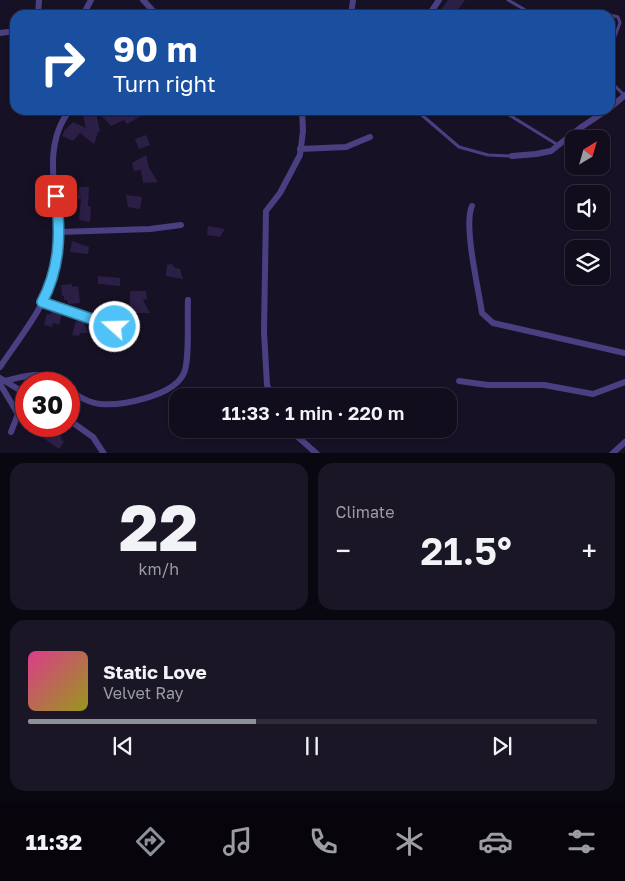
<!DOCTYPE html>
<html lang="en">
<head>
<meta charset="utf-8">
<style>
  body { margin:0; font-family:"Golos Text",sans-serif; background:#1a1625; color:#f1f3f6; height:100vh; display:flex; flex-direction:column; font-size:19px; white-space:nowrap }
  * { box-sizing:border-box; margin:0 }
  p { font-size:16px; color:#9c9ca3 }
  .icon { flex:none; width:28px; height:28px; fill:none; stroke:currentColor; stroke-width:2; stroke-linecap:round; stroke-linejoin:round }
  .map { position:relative; height:453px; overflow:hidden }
  .details { display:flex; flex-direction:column; gap:10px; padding:10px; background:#09070f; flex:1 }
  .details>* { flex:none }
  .guide { position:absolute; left:10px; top:10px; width:605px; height:105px; border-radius:15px; box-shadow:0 1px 4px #0004,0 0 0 1px #302d3b; background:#1a4fa0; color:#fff; overflow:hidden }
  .needle { width:32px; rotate:37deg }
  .controls { position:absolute; left:565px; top:130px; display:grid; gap:10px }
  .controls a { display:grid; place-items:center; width:45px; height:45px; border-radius:10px; background:#110d1c; box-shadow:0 1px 4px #0004,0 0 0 1px #302d3b; font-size:25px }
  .speed { position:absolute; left:15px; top:372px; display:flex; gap:10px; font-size:25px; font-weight:700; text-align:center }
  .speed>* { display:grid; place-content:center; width:65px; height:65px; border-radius:50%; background:#110d1c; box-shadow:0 1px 4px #0004,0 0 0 1px #302d3b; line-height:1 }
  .speed .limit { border:8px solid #d22; background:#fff; color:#111 }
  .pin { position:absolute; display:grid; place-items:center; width:42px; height:42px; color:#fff; margin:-21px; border-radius:10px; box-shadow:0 2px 8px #0006 }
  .me { position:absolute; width:55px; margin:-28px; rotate:290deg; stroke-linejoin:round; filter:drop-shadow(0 0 4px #0008) }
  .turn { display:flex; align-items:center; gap:18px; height:105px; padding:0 20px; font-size:22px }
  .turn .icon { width:65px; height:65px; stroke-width:2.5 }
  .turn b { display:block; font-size:35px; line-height:42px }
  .big { font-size:38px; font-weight:600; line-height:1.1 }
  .details .tile { flex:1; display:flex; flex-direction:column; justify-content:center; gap:8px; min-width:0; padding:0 18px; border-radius:15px; background:#1a1625 }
  .details .dial { align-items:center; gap:0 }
  .dial b { font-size:65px; line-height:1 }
  .song { display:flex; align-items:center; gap:15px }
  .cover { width:60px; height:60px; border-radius:8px; background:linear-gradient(135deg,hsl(330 70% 55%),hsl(60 70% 35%)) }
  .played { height:5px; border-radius:2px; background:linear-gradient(90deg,#8c9099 40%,#302d3b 40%) }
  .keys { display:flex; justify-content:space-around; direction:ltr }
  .heat { display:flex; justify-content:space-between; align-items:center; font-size:28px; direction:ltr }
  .details .tiles { flex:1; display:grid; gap:10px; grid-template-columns:1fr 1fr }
  .tile:last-child { grid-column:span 2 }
  .trip { position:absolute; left:169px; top:388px; width:288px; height:50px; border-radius:15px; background:#110d1c; box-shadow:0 1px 4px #0004,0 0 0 1px #302d3b; font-weight:600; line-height:50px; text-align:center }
  .tab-bar { display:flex; height:80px; justify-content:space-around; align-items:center; background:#07050b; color:#9c9ca3 }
  .tab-bar .icon { width:35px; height:35px }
  .tab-bar .selected { color:#8c9099 }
  .tab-bar b { font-size:22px; color:#f1f3f6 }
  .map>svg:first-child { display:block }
</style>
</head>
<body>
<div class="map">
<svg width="625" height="454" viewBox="0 0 625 454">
  <rect width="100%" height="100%" fill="#171126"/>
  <g fill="#2b1f46">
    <polygon points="448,0 465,0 454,15 445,15 440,11"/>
    <polygon points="114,110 134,110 141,116 127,124 124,120 111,126 99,113"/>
    <polygon points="96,113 100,131 98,132 94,144 80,133 73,141 62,136 64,131 73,122 86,128 83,116"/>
    <polygon points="146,135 150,145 139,149 135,139"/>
    <polygon points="146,155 149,168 158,182 143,183 141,170 134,171 132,163"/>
    <polygon points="79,187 89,187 88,206 91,207 90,222 79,220 81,199 78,199"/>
    <polygon points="126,195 142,197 140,209 128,207"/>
    <polygon points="208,226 225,229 220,237 207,235"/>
    <polygon points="72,241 89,247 88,254 70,252"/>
    <polygon points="172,264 175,268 180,269 183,279 166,276 167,265"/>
    <polygon points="98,276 120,278 120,286 98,284"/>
    <polygon points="72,284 72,287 78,286 80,303 68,304 67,300 64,300 64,296 62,296 61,285"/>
    <polygon points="130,291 146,291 147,299 143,300 150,313 126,313 125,307 130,307"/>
    <polygon points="52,311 62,314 59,325 53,323 52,327 44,325 47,314 50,315"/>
    <polygon points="76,321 84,322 88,333 80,333 79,336 72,335"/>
    <polygon points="52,430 62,437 61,439 64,442 59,449 43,438 48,431 51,432"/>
  </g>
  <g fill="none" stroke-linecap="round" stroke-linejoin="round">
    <g stroke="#4a4081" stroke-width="3">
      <polyline points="508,0 534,15"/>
      <polyline points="568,15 598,12 618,17 620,23 612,44 614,52 610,67"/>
      <polyline points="610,76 614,85 624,95"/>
      <polyline points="416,110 459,147 488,155 512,156"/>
      <polyline points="501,110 558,145"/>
    </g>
    <g stroke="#4a4081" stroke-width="6">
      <polyline points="143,0 157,15"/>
      <polyline points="38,15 39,0"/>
      <polyline points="83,15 91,0"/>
      <polyline points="351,15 353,0"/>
      <polyline points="429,15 439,0"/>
      <polyline points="0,33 15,31"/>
      <polyline points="610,108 625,95"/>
      <polyline points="300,149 346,147 370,137"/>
      <polyline points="512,156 536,154 551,151 580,128 607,110"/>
      <path d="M 472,206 C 463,225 479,291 482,313 L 493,323 L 625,353"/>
      <polyline points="59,232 150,229 181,225"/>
      <polyline points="42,302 115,327 127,319"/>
      <path d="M 0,367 C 20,337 46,306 55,271 C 68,219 34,154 70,110"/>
      <polyline points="0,378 26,394"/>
      <path d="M 4,381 C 27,376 40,369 60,384"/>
      <polyline points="459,381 488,385 544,385 593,394 625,382"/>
      <polyline points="0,384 18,414 11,432"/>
      <path d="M 69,390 C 77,396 90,403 100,404 C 122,406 174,396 184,373 C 190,359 187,317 188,300"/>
      <polyline points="272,396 267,385 264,332 266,211 280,193 300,155 303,131 302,110"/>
      <polyline points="69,420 93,437 104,454"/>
      <polyline points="289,429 317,454"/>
      <polyline points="612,454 625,442"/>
    </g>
  </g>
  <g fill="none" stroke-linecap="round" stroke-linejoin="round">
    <defs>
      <path id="route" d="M 56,196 C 61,233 60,268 42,302 L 115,327"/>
    </defs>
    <use href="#route" stroke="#337fa1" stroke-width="12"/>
    <use href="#route" stroke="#4fc3f7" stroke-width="9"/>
  </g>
</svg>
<div class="controls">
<a><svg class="needle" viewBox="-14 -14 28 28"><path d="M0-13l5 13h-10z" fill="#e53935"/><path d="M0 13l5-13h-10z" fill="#9c9ca3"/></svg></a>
<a><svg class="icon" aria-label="sound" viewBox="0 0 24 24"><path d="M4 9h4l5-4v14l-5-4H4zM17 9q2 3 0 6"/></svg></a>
<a><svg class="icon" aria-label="layers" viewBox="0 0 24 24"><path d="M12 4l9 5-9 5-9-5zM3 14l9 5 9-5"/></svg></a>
</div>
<div class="speed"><div class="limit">30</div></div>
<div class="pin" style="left:56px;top:196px;background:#d93025"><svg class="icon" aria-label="arrive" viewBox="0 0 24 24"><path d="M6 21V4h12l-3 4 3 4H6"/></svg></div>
<svg class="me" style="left:115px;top:327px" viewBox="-20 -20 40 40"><circle r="17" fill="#4fc3f7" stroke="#fff" stroke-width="3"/><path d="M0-11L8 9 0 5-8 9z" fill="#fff"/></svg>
<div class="trip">11:33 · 1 min · 220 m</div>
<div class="guide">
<div class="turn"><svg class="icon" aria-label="right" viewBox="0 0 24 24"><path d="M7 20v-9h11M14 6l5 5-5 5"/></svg><div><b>90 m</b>Turn right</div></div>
</div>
</div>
<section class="details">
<div class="tiles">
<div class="tile dial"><b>22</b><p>km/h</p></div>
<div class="tile"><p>Climate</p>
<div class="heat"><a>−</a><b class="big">21.5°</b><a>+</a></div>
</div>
<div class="tile">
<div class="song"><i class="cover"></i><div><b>Static Love</b><p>Velvet Ray</p></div></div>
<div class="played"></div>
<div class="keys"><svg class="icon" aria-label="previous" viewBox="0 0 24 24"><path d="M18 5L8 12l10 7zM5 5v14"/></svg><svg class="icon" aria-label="pause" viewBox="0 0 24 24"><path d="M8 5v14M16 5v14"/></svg><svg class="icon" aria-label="next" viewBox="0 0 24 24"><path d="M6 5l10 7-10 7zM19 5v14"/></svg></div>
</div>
</div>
</section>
<nav class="tab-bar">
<b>11:32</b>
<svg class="icon selected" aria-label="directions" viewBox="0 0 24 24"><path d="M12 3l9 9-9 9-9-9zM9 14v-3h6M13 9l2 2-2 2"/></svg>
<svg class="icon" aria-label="music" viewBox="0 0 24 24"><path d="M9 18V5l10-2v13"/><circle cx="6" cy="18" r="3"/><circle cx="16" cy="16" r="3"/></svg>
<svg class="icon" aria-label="phone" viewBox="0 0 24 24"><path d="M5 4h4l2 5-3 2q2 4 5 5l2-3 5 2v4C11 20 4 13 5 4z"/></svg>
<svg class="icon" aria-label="climate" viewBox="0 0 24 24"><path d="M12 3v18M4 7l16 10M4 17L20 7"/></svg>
<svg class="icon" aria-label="car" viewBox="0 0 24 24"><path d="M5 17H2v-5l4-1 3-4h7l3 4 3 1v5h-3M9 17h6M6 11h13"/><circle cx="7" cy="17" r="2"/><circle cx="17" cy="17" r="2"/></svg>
<svg class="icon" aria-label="filters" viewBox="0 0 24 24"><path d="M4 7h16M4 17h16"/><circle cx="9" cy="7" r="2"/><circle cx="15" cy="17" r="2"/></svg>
</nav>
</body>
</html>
